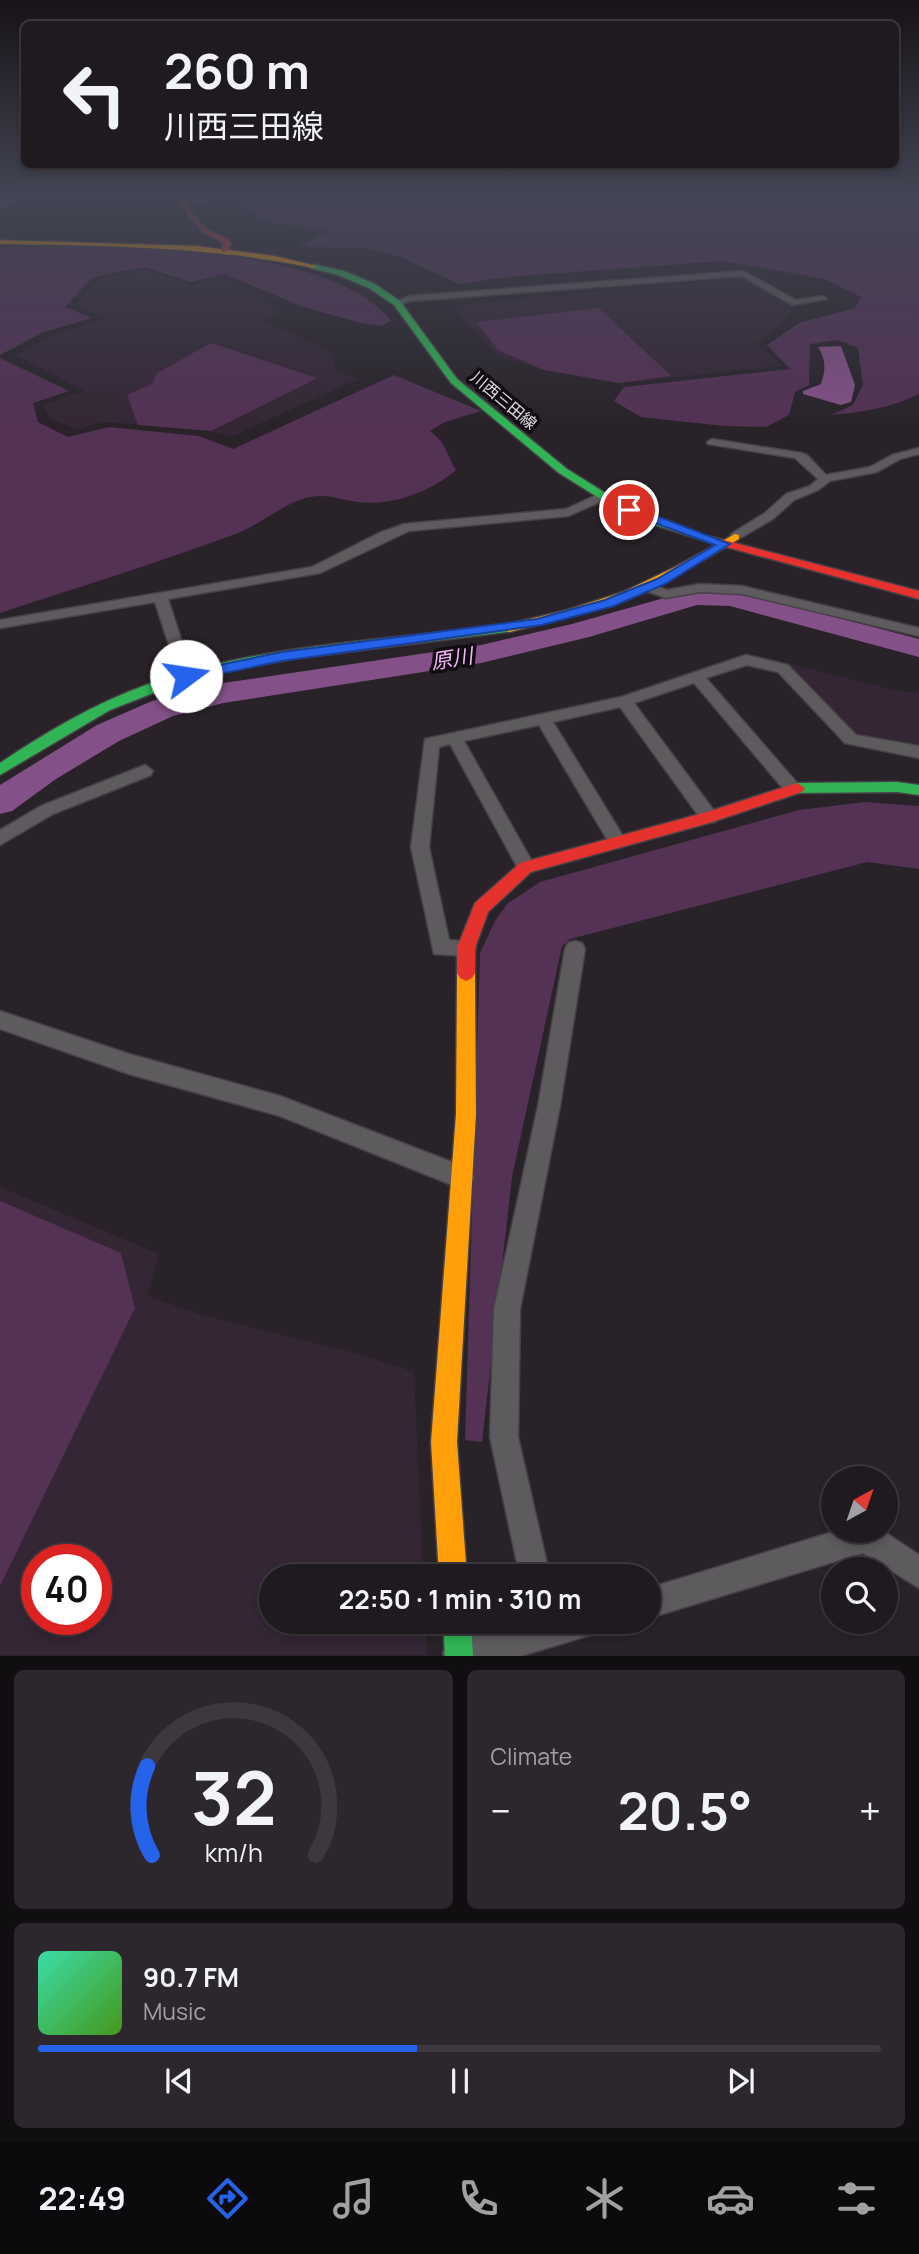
<!DOCTYPE html>
<html lang="en">
<head>
<meta charset="utf-8">
<style>
  body { margin:0; font-family:Manrope,"Noto Sans JP",sans-serif; background:#2c272c; color:#f1f3f6; height:100vh; display:flex; flex-direction:column; font-size:26px; white-space:nowrap }
  * { box-sizing:border-box; margin:0 }
  p { font-size:23px; color:#a1a1a4 }
  .icon { flex:none; width:38px; height:38px; fill:none; stroke:currentColor; stroke-width:2; stroke-linecap:round; stroke-linejoin:round }
  .map { position:relative; height:1656px; overflow:hidden }
  .details { display:flex; flex-direction:column; gap:14px; padding:14px; background:#110e11; flex:1 }
  .details>* { flex:none }
  .banner { position:absolute; left:21px; top:21px; width:878px; height:147px; border-radius:10px; box-shadow:0 4px 10px #0003,0 0 0 2px #3c383d; background:#1f1a1f; color:#f1f3f6; overflow:hidden }
  .needle { width:46px; rotate:40deg }
  .tools { position:absolute; left:821px; top:1466px; display:grid; gap:14px }
  .tools a { display:grid; place-items:center; width:77px; height:77px; border-radius:50%; background:#1f1a1f; box-shadow:0 4px 10px #0003,0 0 0 2px #3c383d; font-size:35px }
  .speed { position:absolute; left:21px; top:1544px; display:flex; gap:14px; font-size:35px; font-weight:700; text-align:center }
  .speed>* { display:grid; place-content:center; width:91px; height:91px; border-radius:50%; background:#1f1a1f; box-shadow:0 4px 10px #0003,0 0 0 2px #3c383d; line-height:1 }
  .speed .limit { border:10px solid #d22; background:#fff; color:#111 }
  .pin { position:absolute; display:grid; place-items:center; width:60px; height:60px; color:#fff; margin:-30px; border:4px solid #fff; border-radius:50%; box-shadow:0 2px 7px #0007 }
  .me { position:absolute; width:77px; margin:-38px; rotate:76deg; stroke-linejoin:round; filter:drop-shadow(0 0 5px #0008) }
  .turn { display:flex; align-items:center; gap:24px; height:147px; padding:0 28px; font-size:32px }
  .turn .icon { width:91px; height:91px; stroke-width:2.5 }
  .turn b { display:block; font-size:49px; line-height:60px }
  .big { font-size:52px; font-weight:700; line-height:1.1 }
  .details .card { flex:1; display:flex; flex-direction:column; justify-content:center; gap:10px; min-width:0; padding:0 24px; border-radius:10px; background:#2c272c }
  .details .dial { align-items:center; gap:0 }
  .dial svg { height:182px; overflow:visible; fill:none; stroke:#3c383d; stroke-width:7; stroke-linecap:round; text-anchor:middle }
  .dial text { fill:#f1f3f6; stroke:none }
  .song { display:flex; align-items:center; gap:21px }
  .cover { width:84px; height:84px; border-radius:10px; background:linear-gradient(135deg,hsl(160 70% 55%),hsl(100 70% 35%)) }
  .played { height:7px; border-radius:4px; background:linear-gradient(90deg,#2563eb 45%,#3c383d 45%) }
  .keys { display:flex; justify-content:space-around; direction:ltr }
  .heat { display:flex; justify-content:space-between; align-items:center; font-size:38px; direction:ltr }
  .details .tiles { flex:1; display:grid; gap:14px; grid-template-columns:1fr 1fr }
  .card:last-child { grid-column:span 2 }
  .trip { position:absolute; left:259px; top:1564px; width:402px; height:70px; border-radius:35px; background:#1f1a1f; box-shadow:0 4px 10px #0003,0 0 0 2px #3c383d; font-weight:700; line-height:70px; text-align:center }
  .tab-bar { display:flex; height:112px; justify-content:space-around; align-items:center; background:#0c0a0c; color:#a1a1a4 }
  .tab-bar .icon { width:49px; height:49px }
  .tab-bar .active { color:#2563eb }
  .tab-bar b { font-size:32px; color:#f1f3f6 }
  .map>svg:first-child { display:block }
</style>
</head>
<body>
<div class="map">
<svg width="919" height="1656" viewBox="0 0 919 1656">
  <rect width="100%" height="100%" fill="#292329"/>
  <g fill="#342635" fill-rule="evenodd">
    <polygon points="146,269 192,286 222,277 242,287 282,309 264,321 330,351 336,371 358,379 231,437 203,429 103,422 78,430 50,419 43,405 84,391 16,355 56,334 106,319 75,304 100,279"/>
    <polygon points="751,277 793,305 785,322 757,343 783,366 619,383 544,370 497,356 452,306"/>
    <polygon points="786,663 894,690 919,693 919,744 850,734"/>
    <path d="M 0,1187 L 159,1254 L 147,1296 L 202,1315 L 359,1354 L 414,1372 L 423,1577 L 271,1577 L 271,1622 L 425,1622 L 427,1655 L 0,1655 ZM 37,1559 L 96,1559 L 96,1619 L 37,1619 Z"/>
  </g>
  <g fill="#533254">
    <path d="M 278,194 L 919,194 L 919,394 C 891,408 862,412 831,415 L 853,405 L 863,385 L 858,348 L 838,340 L 810,344 L 809,385 L 795,392 L 789,415 L 766,427 L 724,426 L 641,417 L 614,401 L 624,387 L 790,369 L 767,345 L 799,323 L 855,308 L 861,297 L 825,279 L 722,261 L 508,277 L 459,284 L 401,257 L 365,248 L 298,247 L 329,231 L 264,221 L 238,202 Z"/>
    <path d="M 0,247 C 97,247 328,240 391,321 L 381,326 L 361,323 L 300,306 L 225,274 L 191,282 L 145,267 L 93,277 L 65,307 L 92,318 L 44,332 L 0,355 Z"/>
    <polygon points="599,308 671,376 619,383 544,370 498,350 476,322"/>
    <polygon points="211,343 317,378 211,431 138,425 127,395 152,384 157,373"/>
    <path d="M 0,358 L 69,391 L 33,403 L 38,422 L 68,437 L 109,427 L 199,436 L 233,449 L 394,375 L 481,411 L 445,422 L 430,431 C 448,445 445,452 456,470 C 429,493 388,508 352,501 C 336,498 326,494 310,497 C 283,503 263,523 238,533 C 160,562 79,587 0,613 Z"/>
    <polygon points="865,802 919,806 919,869 867,862 570,939 562,946 512,1177 482,1442 465,1440 480,953 495,921 507,904 540,882 799,810"/>
    <polygon points="0,1201 121,1253 135,1308 0,1586"/>
  </g>
  <path fill="#835187" d="M 841,346 L 855,385 L 851,402 L 841,405 L 803,394 L 803,391 L 821,384 C 826,370 826,359 818,347 Z"/>
  <g fill="none" stroke-linecap="round" stroke-linejoin="round">
    <g fill="#835187" fill-rule="evenodd">
      <polygon points="7,194 22,194 0,211 0,200"/>
      <polygon points="696,589 731,590 919,639 919,657 730,606 697,605 589,637 481,663 223,703 173,716 119,741 56,779 12,811 0,814 0,785 97,725 152,701 223,683 481,645 572,624"/>
    </g>
    <defs>
      <g id="street">
        <polygon points="192,194 198,194 199,199 257,194 196,203 193,201"/>
        <polygon points="743,271 796,300 823,296 827,299 792,305 742,276 410,301 397,306 393,303 409,296"/>
        <polygon points="712,439 801,453 807,455 826,475 870,467 892,455 919,448 919,454 900,459 877,472 830,481 818,490 794,500 773,519 735,541 731,540 731,534 765,513 786,494 810,486 818,479 795,458 708,444 707,442"/>
        <polygon points="603,492 609,496 607,499 568,516 409,531 320,573 168,599 193,676 186,681 179,676 155,602 0,628 0,620 312,567 379,533 404,524 566,509"/>
        <polygon points="648,583 667,590 700,584 742,586 919,628 919,636 742,594 700,592 666,598 643,590 643,584"/>
        <polygon points="746,655 788,665 856,735 919,746 919,758 845,743 778,672 747,665 706,678 798,784 800,788 792,794 786,792 694,683 634,703 715,812 718,817 715,822 703,822 620,707 553,722 626,841 623,846 611,846 539,725 464,741 535,867 532,872 520,872 450,744 439,747 429,847 449,940 473,942 476,948 473,954 466,956 434,954 411,847 425,739 621,697"/>
        <polygon points="145,765 153,771 151,775 53,814 0,845 0,830 41,806"/>
        <polygon points="575,941 582,943 585,949 560,1106 520,1309 518,1437 550,1577 520,1577 490,1437 494,1309 538,1106 565,949 568,943"/>
        <polygon points="0,1011 129,1054 280,1096 470,1169 474,1177 470,1185 462,1189 280,1116 129,1074 0,1029"/>
        <polygon points="836,1531 883,1531 919,1555 919,1588 863,1553 649,1618 649,1588"/>
        <polygon points="530,1622 601,1622 597,1633 521,1656 444,1656 443,1653 448,1642"/>
      </g>
      <g id="fast">
        <polygon points="313,264 344,271 375,284 400,301 457,379 567,469 607,494 663,521 718,540 712,543 655,525 599,498 559,473 451,383 394,305 369,288 338,275 310,268"/>
        <path d="M 509,624 L 515,628 L 513,631 L 298,658 L 216,673 L 179,683 L 110,710 L 0,775 L 0,763 C 46,732 94,704 146,685 C 261,643 388,641 509,624 Z"/>
        <polygon points="897,782 919,785 919,795 897,792 797,793 789,788 797,783"/>
        <polygon points="443,1622 471,1622 473,1656 445,1656"/>
      </g>
      <g id="slow">
        <path d="M 0,240 L 197,246 L 275,256 L 317,266 L 313,268 C 209,246 105,246 0,244 Z"/>
        <path d="M 735,534 L 739,535 L 739,539 C 664,586 595,612 509,632 L 503,628 L 505,625 L 567,610 L 623,592 L 675,567 Z"/>
        <polygon points="466,965 472,968 475,973 476,1114 457,1442 467,1577 439,1577 431,1442 456,1114 457,973 460,968"/>
      </g>
      <g id="jam">
        <path d="M 163,194 C 189,193 190,220 210,231 C 219,236 228,236 231,245 L 225,252 L 221,252 L 224,243 L 203,232 L 178,202 Z"/>
        <polygon points="712,537 919,591 919,599 708,542 708,538"/>
        <polygon points="797,783 805,788 802,792 709,823 531,872 488,912 475,948 475,973 472,978 466,981 460,978 457,973 457,948 475,903 520,863 707,812"/>
      </g>
    </defs>
    <use href="#street" stroke="#464146" stroke-width="3"/>
    <use href="#fast" stroke="#464146" stroke-width="3"/>
    <use href="#slow" stroke="#464146" stroke-width="3"/>
    <use href="#jam" stroke="#464146" stroke-width="3"/>
    <use href="#street" fill="#5e5b5e" fill-rule="evenodd"/>
    <use href="#fast" fill="#30b455" fill-rule="evenodd"/>
    <use href="#slow" fill="#ff9f0a" fill-rule="evenodd"/>
    <use href="#jam" fill="#e5322d" fill-rule="evenodd"/>
  </g>
  <linearGradient id="sky" x2="0" y2="1"><stop stop-color="#171317"/><stop offset="0.46" stop-color="#434554"/><stop offset="1" stop-color="#434554" stop-opacity="0"/></linearGradient>
  <rect width="919" height="425" fill="url(#sky)"/>
  <polygon fill="#2563eb" stroke="#184099" stroke-width="2" points="625,507 633,507 730,544 665,584 614,606 542,625 282,661 186,681 179,676 186,672 282,652 537,619 605,600 657,579 715,545 625,512"/>
  <g text-anchor="middle" stroke-width="7" stroke-linejoin="round" paint-order="stroke">
    <g font-size="16" fill="#e2dae2" stroke="#110c11">
      <text transform="translate(504 400) rotate(40)" y="6">川西三田線</text>
    </g>
    <g font-size="21" font-style="italic" fill="#f5b7f9" stroke="#110c11">
      <text transform="translate(452 659) rotate(-9)" y="7">原川</text>
    </g>
  </g>
</svg>
<div class="tools">
<a><svg class="needle" viewBox="-14 -14 28 28"><path d="M0-13l5 13h-10z" fill="#e53935"/><path d="M0 13l5-13h-10z" fill="#a1a1a4"/></svg></a>
<a><svg class="icon" aria-label="search" viewBox="0 0 24 24"><circle cx="10" cy="10" r="6"/><path d="M15 15l6 6"/></svg></a>
</div>
<div class="speed"><div class="limit">40</div></div>
<div class="pin" style="left:629px;top:510px;background:#d93025"><svg class="icon" aria-label="arrive" viewBox="0 0 24 24"><path d="M6 21V4h12l-3 4 3 4H6"/></svg></div>
<svg class="me" style="left:186px;top:676px" viewBox="-20 -20 40 40"><circle r="19" fill="#fff"/><path d="M0-13L10 11 0 6-10 11z" fill="#2563eb"/></svg>
<div class="trip">22:50 · 1 min · 310 m</div>
<div class="banner">
<div class="turn"><svg class="icon" aria-label="left" viewBox="0 0 24 24"><path d="M17 20v-9H6M10 6l-5 5 5 5"/></svg><div><b>260 m</b>川西三田線</div></div>
</div>
</div>
<section class="details">
<div class="tiles">
<div class="card dial"><svg viewBox="0 0 100 80">
<path d="M14 69A42 42 0 1 1 86 69"/>
<path d="M14 69A42 42 0 0 1 12 30" stroke="#2563eb"/>
<text x="50" y="56" font-size="32" font-weight="700">32</text>
<text x="50" y="72" font-size="11">km/h</text>
</svg></div>
<div class="card"><p>Climate</p>
<div class="heat"><a>−</a><b class="big">20.5°</b><a>+</a></div>
</div>
<div class="card">
<div class="song"><i class="cover"></i><div><b>90.7 FM</b><p>Music</p></div></div>
<div class="played"></div>
<div class="keys"><svg class="icon" aria-label="previous" viewBox="0 0 24 24"><path d="M18 5L8 12l10 7zM5 5v14"/></svg><svg class="icon" aria-label="pause" viewBox="0 0 24 24"><path d="M8 5v14M16 5v14"/></svg><svg class="icon" aria-label="next" viewBox="0 0 24 24"><path d="M6 5l10 7-10 7zM19 5v14"/></svg></div>
</div>
</div>
</section>
<nav class="tab-bar">
<b>22:49</b>
<svg class="icon active" aria-label="directions" viewBox="0 0 24 24"><path d="M12 3l9 9-9 9-9-9zM9 14v-3h6M13 9l2 2-2 2"/></svg>
<svg class="icon" aria-label="music" viewBox="0 0 24 24"><path d="M9 18V5l10-2v13"/><circle cx="6" cy="18" r="3"/><circle cx="16" cy="16" r="3"/></svg>
<svg class="icon" aria-label="phone" viewBox="0 0 24 24"><path d="M5 4h4l2 5-3 2q2 4 5 5l2-3 5 2v4C11 20 4 13 5 4z"/></svg>
<svg class="icon" aria-label="climate" viewBox="0 0 24 24"><path d="M12 3v18M4 7l16 10M4 17L20 7"/></svg>
<svg class="icon" aria-label="car" viewBox="0 0 24 24"><path d="M5 17H2v-5l4-1 3-4h7l3 4 3 1v5h-3M9 17h6M6 11h13"/><circle cx="7" cy="17" r="2"/><circle cx="17" cy="17" r="2"/></svg>
<svg class="icon" aria-label="filters" viewBox="0 0 24 24"><path d="M4 7h16M4 17h16"/><circle cx="9" cy="7" r="2"/><circle cx="15" cy="17" r="2"/></svg>
</nav>
</body>
</html>
